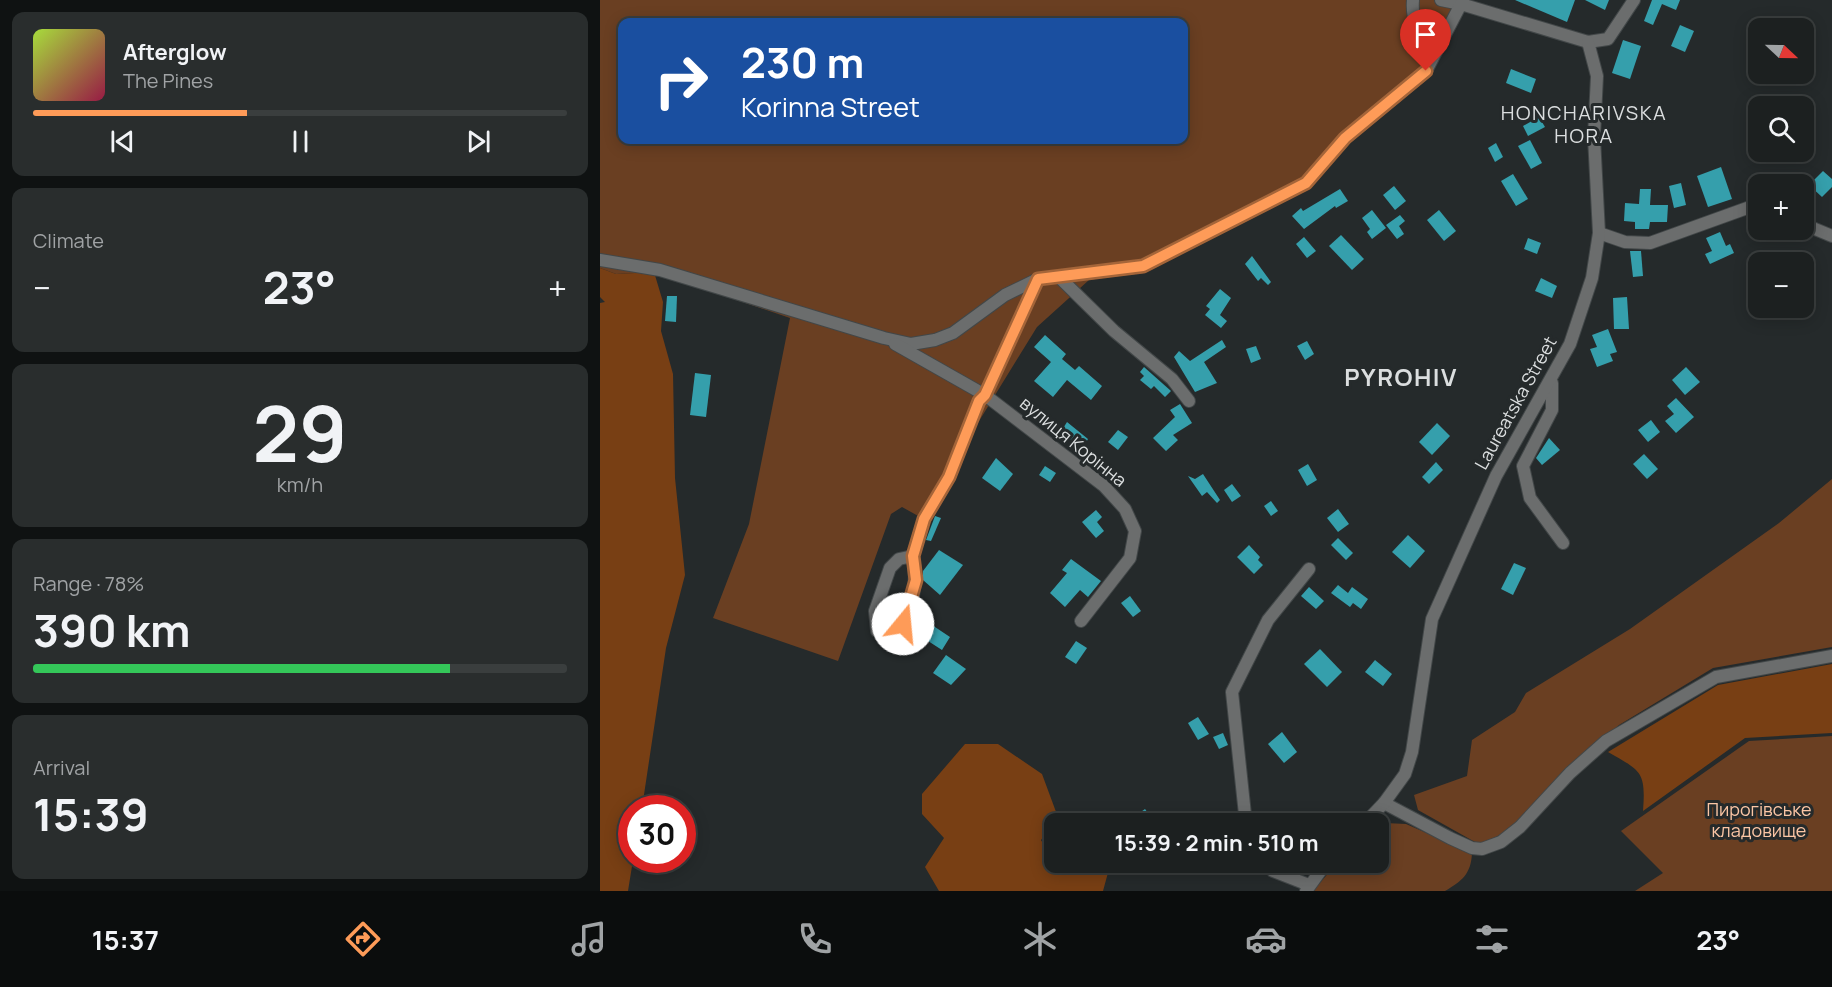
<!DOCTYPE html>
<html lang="en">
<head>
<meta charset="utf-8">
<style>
  body { margin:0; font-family:Manrope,sans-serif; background:#292d2d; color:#f1f3f6; height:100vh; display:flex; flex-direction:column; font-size:22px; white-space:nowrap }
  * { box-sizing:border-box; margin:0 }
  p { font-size:20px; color:#a0a3a5 }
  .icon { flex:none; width:33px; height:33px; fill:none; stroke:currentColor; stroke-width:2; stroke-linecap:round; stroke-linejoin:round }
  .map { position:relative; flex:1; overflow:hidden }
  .panel { display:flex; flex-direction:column; gap:12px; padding:12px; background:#0f1212; width:600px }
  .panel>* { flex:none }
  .guide { position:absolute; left:18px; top:18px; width:570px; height:126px; border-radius:12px; box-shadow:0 3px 15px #0003,0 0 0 2px #3a3e3e; background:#1a4fa0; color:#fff; overflow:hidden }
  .needle { width:39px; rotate:112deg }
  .fabs { position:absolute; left:1148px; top:18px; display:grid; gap:12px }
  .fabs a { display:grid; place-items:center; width:66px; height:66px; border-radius:12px; background:#1c2020; box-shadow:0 3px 15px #0003,0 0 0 2px #3a3e3e; font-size:30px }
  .speed { position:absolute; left:18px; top:795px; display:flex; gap:12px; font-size:30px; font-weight:700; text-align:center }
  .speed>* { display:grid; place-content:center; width:78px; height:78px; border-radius:50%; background:#1c2020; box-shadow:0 3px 15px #0003,0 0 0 2px #3a3e3e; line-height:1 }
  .speed .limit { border:9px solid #d22; background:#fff; color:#111 }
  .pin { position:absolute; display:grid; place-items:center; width:51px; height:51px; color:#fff; margin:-62px -26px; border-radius:50% 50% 50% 0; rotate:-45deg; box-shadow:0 0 6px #0007 }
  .pin .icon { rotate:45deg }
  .me { position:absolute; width:66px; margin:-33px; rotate:17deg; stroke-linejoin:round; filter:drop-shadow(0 0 4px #0008) }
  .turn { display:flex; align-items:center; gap:21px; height:126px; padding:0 24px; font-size:27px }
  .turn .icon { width:78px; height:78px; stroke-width:2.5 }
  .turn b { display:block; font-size:42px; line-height:51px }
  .big { font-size:45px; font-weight:700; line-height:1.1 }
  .panel .card { flex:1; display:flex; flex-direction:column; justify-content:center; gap:9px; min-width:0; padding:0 21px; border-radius:12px; background:#292d2d }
  .panel .dial { align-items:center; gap:0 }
  .dial b { font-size:78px; line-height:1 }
  .song { display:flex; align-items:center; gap:18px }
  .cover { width:72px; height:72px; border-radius:9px; background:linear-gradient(135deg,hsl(80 70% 55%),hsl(340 70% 35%)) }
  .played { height:6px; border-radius:3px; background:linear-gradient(90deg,#fe9b58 40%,#3a3e3e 40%) }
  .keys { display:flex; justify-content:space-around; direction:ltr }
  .heat { display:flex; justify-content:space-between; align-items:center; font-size:33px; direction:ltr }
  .charge { height:9px; border-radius:4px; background:linear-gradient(90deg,#34c759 78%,#3a3e3e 0) }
  .trip { position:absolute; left:444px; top:813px; width:345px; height:60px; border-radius:12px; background:#1c2020; box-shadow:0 3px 15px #0003,0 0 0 2px #3a3e3e; font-weight:700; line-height:60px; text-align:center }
  .tab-bar { display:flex; height:96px; justify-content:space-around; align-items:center; background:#0b0d0d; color:#a0a3a5 }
  .tab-bar .icon { width:42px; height:42px }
  .tab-bar .selected { color:#fe9b58 }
  .tab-bar b { font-size:27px; color:#f1f3f6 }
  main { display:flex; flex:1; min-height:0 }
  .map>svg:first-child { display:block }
</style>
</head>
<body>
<main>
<section class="panel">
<div class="card">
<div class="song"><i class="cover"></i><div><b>Afterglow</b><p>The Pines</p></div></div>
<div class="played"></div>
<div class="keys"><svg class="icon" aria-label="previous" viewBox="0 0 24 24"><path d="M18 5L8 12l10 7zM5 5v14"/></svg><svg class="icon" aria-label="pause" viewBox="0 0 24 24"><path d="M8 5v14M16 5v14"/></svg><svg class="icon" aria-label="next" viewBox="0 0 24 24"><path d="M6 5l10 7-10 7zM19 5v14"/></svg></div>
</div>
<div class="card"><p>Climate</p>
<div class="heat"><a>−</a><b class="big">23°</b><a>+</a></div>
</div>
<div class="card dial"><b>29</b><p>km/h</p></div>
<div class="card"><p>Range · 78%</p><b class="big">390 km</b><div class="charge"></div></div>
<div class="card"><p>Arrival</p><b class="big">15:39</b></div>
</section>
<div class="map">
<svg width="1232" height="891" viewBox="0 0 1232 891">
  <rect width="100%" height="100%" fill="#252a2b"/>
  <g fill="#6a3f22" fill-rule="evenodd">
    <path d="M 0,0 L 841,0 L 861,4 L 826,71 L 745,138 L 706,183 L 543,266 L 445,279 L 489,280 L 437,327 L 320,517 L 302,507 L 291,514 L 238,661 L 113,618 L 149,524 L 190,318 L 54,272 L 16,274 L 0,268 ZM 22,22 L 584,22 L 584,140 L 22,140 Z"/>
    <polygon points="1232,479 1232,647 1113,668 1019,725 969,769 907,832 885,842 875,842 818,810 814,795 867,776 872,740 915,712 926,693 1030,629 1179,523"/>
    <polygon points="1232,736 1232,891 1035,891 1063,873 1021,831 1149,741"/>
    <path d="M 785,823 L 806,824 L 872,853 C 871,874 862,881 845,891 L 713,891 L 737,863 L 778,862 L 779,827 Z"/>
  </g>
  <g fill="#783f14">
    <polygon points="0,268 16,274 54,272 63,302 61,331 73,374 75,478 85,575 66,648 42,808 32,808 33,860 28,891 0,891 0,303 5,302 0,297"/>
    <path d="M 1232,664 L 1232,733 L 1145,738 L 1043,811 C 1046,771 1041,771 1008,752 L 1118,685 Z"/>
    <polygon points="365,744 398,744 442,774 459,820 441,840 454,862 503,863 509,869 503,891 339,891 325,867 344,838 322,814 322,794"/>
  </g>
  <g fill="#359fac">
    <polygon points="915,0 975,0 967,22"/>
    <polygon points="985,0 1009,0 1005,10"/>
    <polygon points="1052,0 1080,0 1076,10 1062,4 1053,25 1044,21"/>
    <polygon points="1080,25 1094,31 1085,52 1071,46"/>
    <polygon points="1023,40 1041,46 1030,79 1012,73"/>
    <polygon points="911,69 936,79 931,93 906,83"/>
    <polygon points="939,117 945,127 928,136 923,126"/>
    <polygon points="930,140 942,163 931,169 918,146"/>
    <polygon points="896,143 903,157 895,162 888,148"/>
    <polygon points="1121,167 1132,199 1108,207 1097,176"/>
    <polygon points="1223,171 1232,179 1232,187 1222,197 1209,185"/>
    <polygon points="913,174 928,199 916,206 901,181"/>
    <polygon points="1081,183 1086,205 1074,208 1069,186"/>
    <polygon points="794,186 806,201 795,210 783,195"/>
    <polygon points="740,189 748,201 736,208 735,206 704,229 692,216 701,208 703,211"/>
    <polygon points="1040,189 1051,189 1050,205 1068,205 1067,222 1050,222 1049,229 1035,229 1035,222 1024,221 1025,203 1039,204"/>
    <polygon points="772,210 786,228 772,239 767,232 770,229 762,218"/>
    <polygon points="839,210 856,231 844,241 827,220"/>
    <polygon points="800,215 805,221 799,226 804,234 797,239 786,225"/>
    <polygon points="1120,232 1126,246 1130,244 1134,253 1110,264 1105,254 1112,251 1106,238"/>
    <polygon points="741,235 764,259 752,270 729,246"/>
    <polygon points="704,237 716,251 707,258 696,244"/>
    <polygon points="928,238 941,243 937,254 924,249"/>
    <polygon points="1030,251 1041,251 1043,276 1033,277"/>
    <polygon points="652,256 671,282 668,285 661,278 658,281 645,264"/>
    <polygon points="941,278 957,286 952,298 935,291"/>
    <polygon points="620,289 631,298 620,315 627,321 621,328 605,315 610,309 606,306"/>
    <polygon points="67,296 77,296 76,322 65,321"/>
    <polygon points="1027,297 1029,329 1014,329 1013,298"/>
    <polygon points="1008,329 1017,352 1010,354 1013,361 997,367 990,349 997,347 992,335"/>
    <polygon points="445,335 466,354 462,359 475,370 479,366 502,386 491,400 467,380 453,397 434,381 451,362 434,347"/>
    <polygon points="622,340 626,347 604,362 617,383 595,392 574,357 579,351 590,361"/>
    <polygon points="707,341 714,354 705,360 697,346"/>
    <polygon points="656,346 661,359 651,363 646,349"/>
    <polygon points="544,367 571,391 565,397 554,386 551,389 540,380 544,376 540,372"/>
    <polygon points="1086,367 1100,382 1085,395 1072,380"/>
    <polygon points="95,373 111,375 106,417 90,415"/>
    <polygon points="1076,398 1094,417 1076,433 1065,421 1074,414 1067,406"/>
    <polygon points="580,404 592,423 573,435 578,440 566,451 553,438 575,417 570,410"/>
    <polygon points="1051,420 1060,432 1048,442 1038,430"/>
    <polygon points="467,422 488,439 483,448 469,439 466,444 457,438"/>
    <polygon points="837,423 850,436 832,455 819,442"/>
    <polygon points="518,430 528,437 518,450 508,442"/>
    <polygon points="949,438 960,450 942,465 936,458"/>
    <polygon points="1044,454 1058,469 1047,479 1033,464"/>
    <polygon points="396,458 413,474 400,491 382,478"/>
    <polygon points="836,462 843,470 829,484 822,477"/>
    <polygon points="708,464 717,480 707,486 698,470"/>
    <polygon points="445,466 456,473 450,482 439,475"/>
    <polygon points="603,474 620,500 617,503 607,492 602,496 588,476 595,479"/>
    <polygon points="632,484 641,496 632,502 624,490"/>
    <polygon points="671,501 678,511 671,516 664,506"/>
    <polygon points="738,509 749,524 738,532 727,518"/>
    <polygon points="496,510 502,517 497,522 504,531 496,538 482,522"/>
    <polygon points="335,516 341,518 331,541 326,540"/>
    <polygon points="808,535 825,551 810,568 792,552"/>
    <polygon points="738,538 753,553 746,560 731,545"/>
    <polygon points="649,545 660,557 658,560 663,565 654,574 637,557"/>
    <polygon points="339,550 363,565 340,595 323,580 323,571"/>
    <polygon points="471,559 501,581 488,597 480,590 465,607 450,593 467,573 462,570"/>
    <polygon points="914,563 926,568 913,595 901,589"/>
    <polygon points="738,585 748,593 752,587 768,599 761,609 753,603 750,607 731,593"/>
    <polygon points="709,587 724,601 716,609 701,596"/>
    <polygon points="530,596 541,611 533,617 521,603"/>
    <polygon points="325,616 334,622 332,625 350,637 342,650 314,632"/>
    <polygon points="306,630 319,637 314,645 300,638"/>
    <polygon points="476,641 487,648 476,664 465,657"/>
    <polygon points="720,649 742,672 727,687 704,664"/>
    <polygon points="346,655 366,669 351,685 333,673"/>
    <polygon points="775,660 792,674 783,686 765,672"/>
    <polygon points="598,717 609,734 598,740 588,723"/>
    <polygon points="682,732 697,752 684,763 668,744"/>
    <polygon points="623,733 628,745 619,749 613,737"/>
    <polygon points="545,809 556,824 524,824"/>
    <polygon points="489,811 499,824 473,824"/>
  </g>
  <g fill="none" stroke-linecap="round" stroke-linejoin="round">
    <defs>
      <g id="minor">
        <path d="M 813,0 C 811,23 821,38 833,57"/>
        <polyline points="841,0 861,4"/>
        <polyline points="1203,224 1232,236"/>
        <polyline points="999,233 1025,242 1050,243 1150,207 1158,207"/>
        <polyline points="0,260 60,270 284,338 311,344 335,340 353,333 405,295 438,279 543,266 706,183 745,138 826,71 861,4 988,42 1008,39 1034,0"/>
        <polyline points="459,277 514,331 572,379 589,401"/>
        <polyline points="295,344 385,395 504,486 525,509 535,531 530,558 481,621"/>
        <polyline points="952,383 952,410 923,466 930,498 963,543"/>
        <path d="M 313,556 C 318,586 313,615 290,636 L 277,631 L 275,611 L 290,568 L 299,559 L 313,556 L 324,519 L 349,477 L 379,401 L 385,395 L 438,279"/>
        <polyline points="784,803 850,838 872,848 882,849 901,842 920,827 970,773 1006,741 1116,677 1232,656"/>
        <polyline points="646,824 632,692 668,620 709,569"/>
        <polyline points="764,824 784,803 805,774 812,752 832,619 896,476 970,344 992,278 999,233 994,137 997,76 988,42"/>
        <polyline points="668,862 673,871 709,885"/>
        <polyline points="706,891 727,862"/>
      </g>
    </defs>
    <use href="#minor" stroke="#424748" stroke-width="14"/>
    <use href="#minor" stroke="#6b6d6d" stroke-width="12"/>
  </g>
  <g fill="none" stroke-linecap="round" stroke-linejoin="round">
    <defs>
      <polyline id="route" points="303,624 316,580 313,556 324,519 349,477 379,401 385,395 438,279 543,266 706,183 745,138 826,71"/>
    </defs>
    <use href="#route" stroke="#a56539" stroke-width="15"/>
    <use href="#route" stroke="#fe9b58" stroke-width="10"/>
  </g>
  <g text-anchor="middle" stroke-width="6" stroke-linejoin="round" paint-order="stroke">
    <g font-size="18" fill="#dbdedf" stroke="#252a2b">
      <text transform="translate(916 403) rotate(-61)" y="6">Laureatska Street</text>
      <text transform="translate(473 442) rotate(39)" y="6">вулиця Корінна</text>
    </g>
    <g font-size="18" fill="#fcc6a5" stroke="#252a2b">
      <text x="1159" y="816">Пирогівське<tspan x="1159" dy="21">кладовище</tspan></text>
    </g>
    <g font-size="20" letter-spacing="1.5" fill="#dbdedf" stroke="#252a2b">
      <text x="984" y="120">HONCHARIVSKA<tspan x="984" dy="23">HORA</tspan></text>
    </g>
    <g font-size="24" font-weight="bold" letter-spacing="1.5" fill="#dbdedf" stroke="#252a2b">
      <text x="801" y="386">PYROHIV</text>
    </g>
  </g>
</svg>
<div class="fabs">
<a><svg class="needle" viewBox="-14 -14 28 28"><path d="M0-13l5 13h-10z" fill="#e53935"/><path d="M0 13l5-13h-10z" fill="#a0a3a5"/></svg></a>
<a><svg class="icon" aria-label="search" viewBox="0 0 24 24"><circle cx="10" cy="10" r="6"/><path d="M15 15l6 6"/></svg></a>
<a>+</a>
<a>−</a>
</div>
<div class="speed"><div class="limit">30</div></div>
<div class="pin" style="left:826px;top:71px;background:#d93025"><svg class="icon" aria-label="arrive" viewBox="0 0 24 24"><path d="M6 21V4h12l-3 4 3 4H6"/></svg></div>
<svg class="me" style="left:303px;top:624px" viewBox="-20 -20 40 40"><circle r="19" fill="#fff"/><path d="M0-13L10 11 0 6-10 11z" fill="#fe9b58"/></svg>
<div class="trip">15:39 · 2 min · 510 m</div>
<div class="guide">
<div class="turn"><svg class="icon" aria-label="right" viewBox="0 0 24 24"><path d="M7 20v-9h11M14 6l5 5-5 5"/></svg><div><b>230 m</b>Korinna Street</div></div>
</div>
</div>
</main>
<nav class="tab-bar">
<b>15:37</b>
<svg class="icon selected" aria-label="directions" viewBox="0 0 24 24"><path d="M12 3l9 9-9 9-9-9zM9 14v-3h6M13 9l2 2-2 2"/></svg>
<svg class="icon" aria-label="music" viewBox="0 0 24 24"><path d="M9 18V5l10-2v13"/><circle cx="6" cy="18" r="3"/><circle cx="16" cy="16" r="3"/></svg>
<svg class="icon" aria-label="phone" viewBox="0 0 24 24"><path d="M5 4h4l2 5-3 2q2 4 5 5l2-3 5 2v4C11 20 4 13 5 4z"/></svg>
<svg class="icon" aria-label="climate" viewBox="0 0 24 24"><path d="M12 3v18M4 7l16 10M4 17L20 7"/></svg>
<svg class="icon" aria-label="car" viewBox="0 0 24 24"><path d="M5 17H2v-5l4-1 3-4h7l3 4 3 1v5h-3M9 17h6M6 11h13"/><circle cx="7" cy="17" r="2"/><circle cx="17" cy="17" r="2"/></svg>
<svg class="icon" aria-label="filters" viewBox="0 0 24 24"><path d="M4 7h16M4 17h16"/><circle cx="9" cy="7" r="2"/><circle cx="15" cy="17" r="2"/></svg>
<b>23°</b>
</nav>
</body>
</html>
